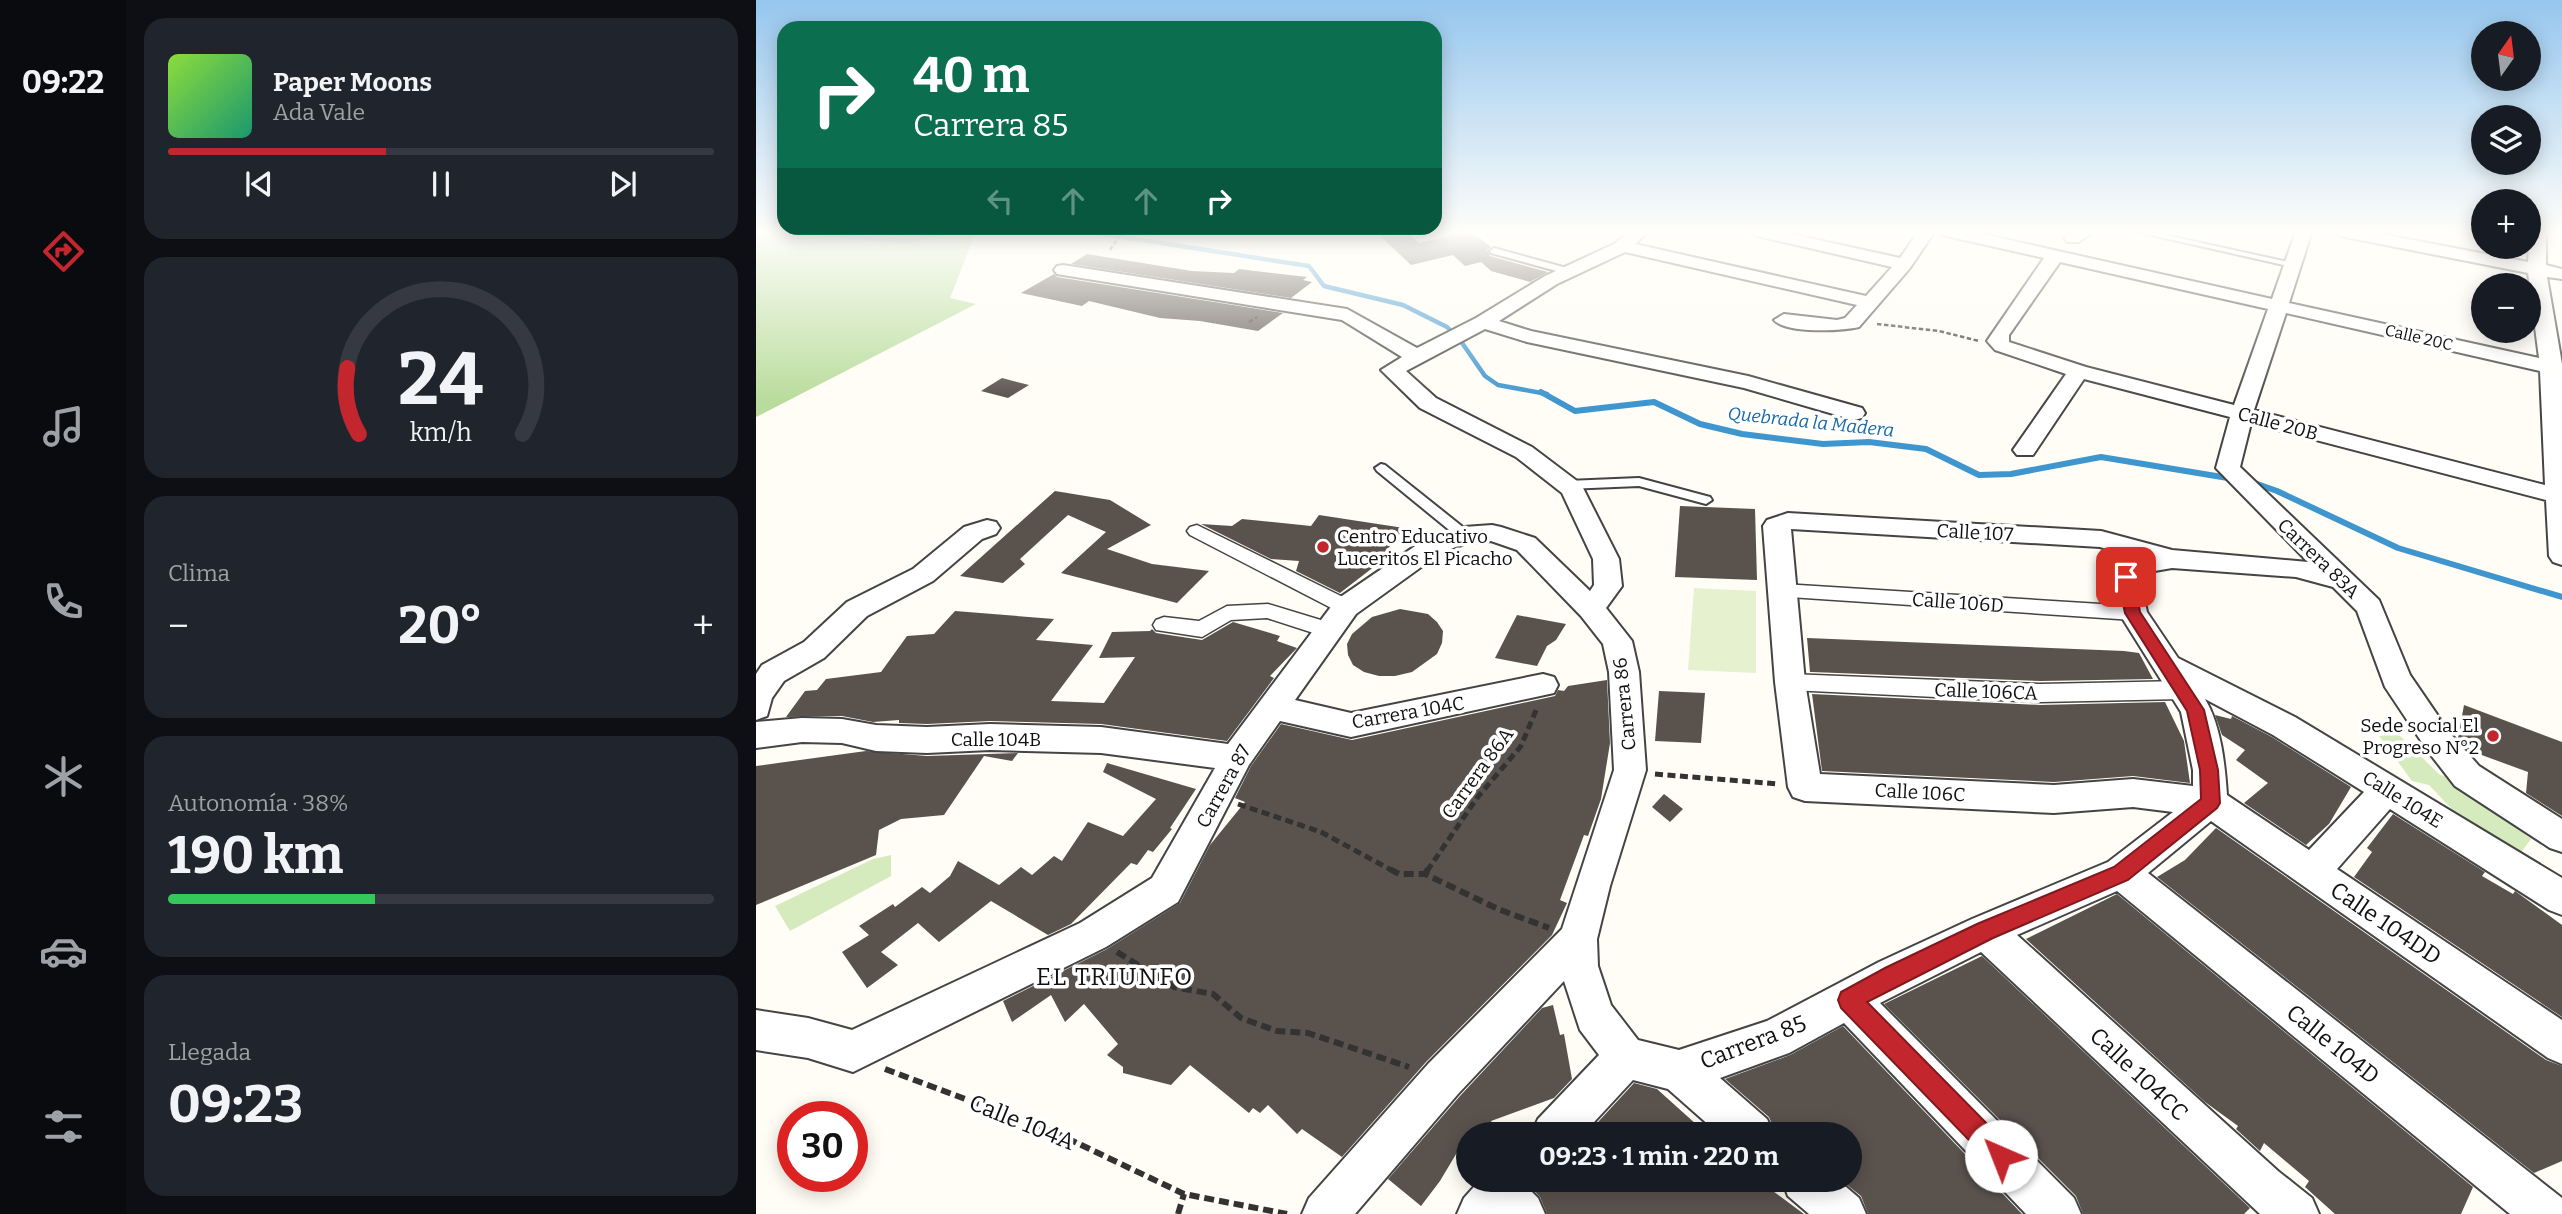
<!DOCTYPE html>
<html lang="es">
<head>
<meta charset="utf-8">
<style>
  body { margin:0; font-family:Bitter,serif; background:#20242c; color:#f1f3f6; height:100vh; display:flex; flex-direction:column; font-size:26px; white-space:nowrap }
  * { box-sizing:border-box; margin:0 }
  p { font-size:23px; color:#9ea1a6 }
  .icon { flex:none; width:38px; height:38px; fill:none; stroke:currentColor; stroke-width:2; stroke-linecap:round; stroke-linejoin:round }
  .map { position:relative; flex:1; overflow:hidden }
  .drawer { display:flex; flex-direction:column; gap:18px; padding:18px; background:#0d0f14; width:630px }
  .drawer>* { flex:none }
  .guide { position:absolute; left:21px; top:21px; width:665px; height:214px; border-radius:21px; box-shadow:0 4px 18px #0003; background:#0b6e4f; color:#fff; overflow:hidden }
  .needle { width:46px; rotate:14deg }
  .fabs { position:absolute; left:1715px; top:21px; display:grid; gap:14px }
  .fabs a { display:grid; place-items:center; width:70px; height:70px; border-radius:50%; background:#171b24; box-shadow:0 4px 18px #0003; font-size:35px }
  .speed { position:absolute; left:21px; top:1101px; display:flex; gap:14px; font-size:35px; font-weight:700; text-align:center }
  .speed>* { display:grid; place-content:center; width:91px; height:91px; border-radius:50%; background:#171b24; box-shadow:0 4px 18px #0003; line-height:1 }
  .speed .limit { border:10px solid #d22; background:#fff; color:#111 }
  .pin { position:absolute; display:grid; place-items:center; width:60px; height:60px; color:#fff; margin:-30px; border-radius:14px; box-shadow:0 4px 10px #0006 }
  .me { position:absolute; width:77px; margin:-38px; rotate:316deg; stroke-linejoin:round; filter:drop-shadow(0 0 5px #0008) }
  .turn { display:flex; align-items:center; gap:24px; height:147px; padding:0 21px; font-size:32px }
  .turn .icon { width:91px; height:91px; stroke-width:2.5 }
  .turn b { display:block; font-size:49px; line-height:60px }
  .lanes { display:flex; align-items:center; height:66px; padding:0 21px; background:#0003; justify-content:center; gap:35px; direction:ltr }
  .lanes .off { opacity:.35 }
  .big { font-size:52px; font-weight:700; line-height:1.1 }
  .drawer .card { flex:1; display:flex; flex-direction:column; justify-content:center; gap:10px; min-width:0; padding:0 24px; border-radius:21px; background:#20242c }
  .drawer .dial { align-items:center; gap:0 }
  .dial svg { height:182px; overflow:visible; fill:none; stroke:#363941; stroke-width:7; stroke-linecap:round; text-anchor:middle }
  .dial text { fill:#f1f3f6; stroke:none }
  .song { display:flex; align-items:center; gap:21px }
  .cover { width:84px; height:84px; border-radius:10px; background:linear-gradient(135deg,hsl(90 70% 55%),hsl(160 70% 35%)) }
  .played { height:7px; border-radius:4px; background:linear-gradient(90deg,#c4262e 40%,#363941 40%) }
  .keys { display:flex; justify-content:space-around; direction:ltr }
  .heat { display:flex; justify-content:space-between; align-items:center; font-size:38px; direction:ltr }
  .charge { height:10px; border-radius:5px; background:linear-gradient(90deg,#34c759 38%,#363941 0) }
  .trip { position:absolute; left:700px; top:1122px; width:406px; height:70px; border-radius:35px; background:#171b24; box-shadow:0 4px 18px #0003; font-weight:700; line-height:70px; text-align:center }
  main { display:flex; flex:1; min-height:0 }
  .tab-bar { display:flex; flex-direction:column; width:126px; justify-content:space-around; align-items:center; background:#090b0e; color:#9ea1a6 }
  .tab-bar .icon { width:49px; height:49px }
  .tab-bar .on { color:#c4262e }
  .tab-bar b { font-size:32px; color:#f1f3f6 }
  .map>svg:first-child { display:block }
</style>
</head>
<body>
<main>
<nav class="tab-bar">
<b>09:22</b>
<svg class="icon on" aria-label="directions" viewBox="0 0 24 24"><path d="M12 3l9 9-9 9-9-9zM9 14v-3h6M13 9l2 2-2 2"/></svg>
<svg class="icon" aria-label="music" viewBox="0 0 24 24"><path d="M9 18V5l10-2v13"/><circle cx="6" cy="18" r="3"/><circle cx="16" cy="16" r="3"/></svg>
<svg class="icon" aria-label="phone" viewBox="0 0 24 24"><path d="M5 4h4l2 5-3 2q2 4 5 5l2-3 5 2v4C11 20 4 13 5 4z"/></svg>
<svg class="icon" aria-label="climate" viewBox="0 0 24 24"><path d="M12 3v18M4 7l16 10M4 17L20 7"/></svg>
<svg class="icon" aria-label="car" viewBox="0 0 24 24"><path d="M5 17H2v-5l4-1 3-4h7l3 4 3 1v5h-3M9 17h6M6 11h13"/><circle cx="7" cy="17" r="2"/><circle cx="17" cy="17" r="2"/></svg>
<svg class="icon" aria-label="filters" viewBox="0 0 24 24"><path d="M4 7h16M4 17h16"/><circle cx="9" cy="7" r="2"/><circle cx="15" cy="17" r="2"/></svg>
</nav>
<section class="drawer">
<div class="card">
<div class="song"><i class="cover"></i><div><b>Paper Moons</b><p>Ada Vale</p></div></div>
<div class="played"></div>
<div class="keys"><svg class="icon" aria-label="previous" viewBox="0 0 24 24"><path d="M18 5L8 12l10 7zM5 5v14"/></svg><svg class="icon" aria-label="pause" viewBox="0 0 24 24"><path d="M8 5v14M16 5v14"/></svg><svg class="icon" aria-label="next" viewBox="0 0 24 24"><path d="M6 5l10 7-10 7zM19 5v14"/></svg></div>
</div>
<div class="card dial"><svg viewBox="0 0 100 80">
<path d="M14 69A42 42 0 1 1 86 69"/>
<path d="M14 69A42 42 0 0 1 9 40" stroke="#c4262e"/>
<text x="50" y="56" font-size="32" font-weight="700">24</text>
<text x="50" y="72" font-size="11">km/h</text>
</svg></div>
<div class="card"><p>Clima</p>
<div class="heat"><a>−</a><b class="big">20°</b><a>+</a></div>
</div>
<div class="card"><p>Autonomía · 38%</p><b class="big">190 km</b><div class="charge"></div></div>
<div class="card"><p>Llegada</p><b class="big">09:23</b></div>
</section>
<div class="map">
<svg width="1806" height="1214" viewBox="0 0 1806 1214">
  <rect width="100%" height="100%" fill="#fffdf5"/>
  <g fill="#d5ebbd">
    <polygon points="1642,734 1684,775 1693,777 1775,839 1763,855 1708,822 1673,785 1656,781 1623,736"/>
    <polygon points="135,855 135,876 34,931 19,906 117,859"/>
  </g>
  <polygon fill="#b9dc9c" points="0,231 220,231 194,298 220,304 0,417"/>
  <polygon fill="#e6f2cf" points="938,588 1000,591 1000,673 932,670"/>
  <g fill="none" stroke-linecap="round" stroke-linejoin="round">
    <g stroke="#3f96cf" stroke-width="4.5">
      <polyline points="328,231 553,266 568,286 647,305 691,327 704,340 729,376 742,385 791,394"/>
      <polyline points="0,233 19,231 150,241 198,231"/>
    </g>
    <g stroke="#3f96cf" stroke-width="6">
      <polyline points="785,392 819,411 898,402 944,424 986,434 1067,444 1113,442 1170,449 1223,475 1255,474 1345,457 1478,479"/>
      <polyline points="1490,480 1521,491 1642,548 1806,597"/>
    </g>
  </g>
  <g fill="#5a524d">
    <polygon points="619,231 649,231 663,243 715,231 735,247 731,250 734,256 792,272 774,282 735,271 725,262 709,266 697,255 655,265"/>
    <polygon points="331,254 436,271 478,273 483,269 551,277 547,280 556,282 535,298 315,264"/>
    <polygon points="298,274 301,277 527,313 502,331 444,321 404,318 333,301 326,306 265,293"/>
    <polygon points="246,378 273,385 252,398 225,391"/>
    <polygon points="299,491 354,500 395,525 351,549 396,564 453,571 421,603 305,573 350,532 312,515 264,559 269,564 247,583 204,576"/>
    <polygon points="924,506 999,509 1001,580 919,577"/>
    <polygon points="563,515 648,528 619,566 584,593 540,571 543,561 515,559 445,524 476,526 486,519 555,526"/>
    <polygon points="644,609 672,614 681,622 687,631 686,643 681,654 656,672 639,676 623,676 608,672 597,665 592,655 591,644 596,634 616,617"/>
    <polygon points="199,611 298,619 280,640 337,645 295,701 348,703 379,657 343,658 356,632 394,631 396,629 400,633 446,640 477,622 524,636 521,641 541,648 514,676 518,678 471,741 345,724 234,721 171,724 143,723 143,720 117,722 86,716 30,717 49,691 61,690 70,679 125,672 151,636 178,634"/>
    <polygon points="761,615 810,624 800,640 791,646 781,666 739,658"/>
    <polygon points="1051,638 1368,651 1383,653 1397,679 1284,681 1056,672 1054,672"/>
    <polygon points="851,680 854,743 845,799 832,836 828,835 804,900 811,903 796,935 670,1062 586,1157 546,1129 541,1134 512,1105 504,1113 497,1108 493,1113 434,1065 415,1085 367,1073 367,1067 351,1055 362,1044 328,1004 309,1022 295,995 256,1022 247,1001 351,949 424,903 454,845 489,802 479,798 495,766 525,724 596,740 799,696 802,690 808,691 812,686"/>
    <polygon points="903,691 949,693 945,743 899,741"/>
    <polygon points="1056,694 1284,705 1409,702 1428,741 1434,783 1377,776 1298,782 1066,771"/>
    <polygon points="1708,705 1806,742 1806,816 1770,793 1772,772 1712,750 1702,738"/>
    <polygon points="1459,715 1475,719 1476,716 1516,737 1595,787 1573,824 1550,845 1488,803 1512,783 1480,760 1489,750 1466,735"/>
    <polygon points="110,751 171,756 262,753 256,761 228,756 188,815 145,819 123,830 120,855 0,905 0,766"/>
    <polygon points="351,763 440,789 414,828 416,829 397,852 392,850 381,865 375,863 315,924 292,935 235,901 183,942 162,923 125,952 142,965 111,988 86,952 113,935 103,926 137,904 139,907 166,887 174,893 194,876 202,861 243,885 265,867 276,875 298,856 306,861 332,822 367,836 400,799 347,772"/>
    <polygon points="908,794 927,809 914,822 896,807"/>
    <polygon points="1637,814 1729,872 1726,876 1757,894 1759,891 1806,925 1806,1017 1598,877 1616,852 1611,848"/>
    <polygon points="1460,828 1790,1060 1806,1066 1806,1161 1778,1173 1401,877 1429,860"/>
    <polygon points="1361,894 1717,1187 1705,1214 1579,1214 1549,1187 1553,1181 1508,1143 1504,1151 1480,1129 1482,1126 1449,1102 1270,939"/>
    <polygon points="1226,956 1494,1208 1488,1214 1327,1214 1320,1196 1128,1004"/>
    <polygon points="797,1005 804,1035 808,1034 816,1079 798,1098 735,1121 742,1134 712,1134 684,1181 665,1206 632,1179 704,1096 786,1008"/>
    <polygon points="1087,1026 1266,1214 1112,1214 1105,1196 1085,1180 1094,1180 1094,1134 1020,1134 1013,1117 969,1079 1034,1055"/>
    <polygon points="878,1083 901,1089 951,1134 831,1134"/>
    <polygon points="777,1180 1002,1180 1048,1214 791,1214 784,1197 775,1187"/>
  </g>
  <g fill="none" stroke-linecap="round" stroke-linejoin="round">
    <defs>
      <g id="service">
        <polygon points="1377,231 1391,231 1541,264 1537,267"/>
        <polygon points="738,248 818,270 820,272 815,275 735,253 734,251"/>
        <polygon points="625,464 629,465 713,532 714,535 713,538 703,538 621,471 619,468"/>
        <polygon points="883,478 954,497 956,500 950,504 883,486 811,489 805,485 811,481"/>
      </g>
      <g id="pedestrian">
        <polygon points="441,525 597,602 600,607 597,612 590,614 583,612 434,535 431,531 434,527"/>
        <polygon points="1027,584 1377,606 1384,608 1388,613 1384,618 1377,620 1020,596 1017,591 1020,586"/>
        <polygon points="512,604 581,625 584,630 581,635 573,638 511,618 475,620 446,637 400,630 397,625 400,620 408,617 443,621 471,606"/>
        <polygon points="1034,674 1284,684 1427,681 1435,684 1438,690 1435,696 1427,699 1284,702 1034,690 1026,688 1023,682 1026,676"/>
      </g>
      <g id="minor">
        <path d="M 875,231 L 893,231 L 879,244 L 1110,296 L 1136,267 L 1001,236 L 993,231 L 1022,231 L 1144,258 L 1163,231 L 1179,231 L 1154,268 L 1103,327 C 1086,331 1030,334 1018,320 L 1028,314 L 1081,320 L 1089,318 L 1101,305 L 869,252 L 801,284 L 743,321 L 775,331 L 992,376 L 1106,408 L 1109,413 L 1106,418 L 1098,420 L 988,388 L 771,342 L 729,329 L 650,371 L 680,398 L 776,447 L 825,484 L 863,559 L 866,586 L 850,608 L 876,641 L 883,672 L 890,770 L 854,886 L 841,939 L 842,966 L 855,1005 L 882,1040 L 923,1050 L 1011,1021 L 1123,962 L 1216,919 L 1352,862 L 1417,812 L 1377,807 L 1298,813 L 1049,801 L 1037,797 L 1032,787 L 1019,682 L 1007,526 L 1011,520 L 1032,513 L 1345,531 L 1416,550 L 1552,562 L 1460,468 L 1474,417 L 1328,379 L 1277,455 L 1261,455 L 1257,450 L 1310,374 L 1239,350 L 1231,341 L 1288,258 L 1186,235 L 1184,231 L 1213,231 L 1516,299 L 1540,231 L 1556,231 L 1533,303 L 1783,358 L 1772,273 L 1584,236 L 1576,231 L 1609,231 L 1772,262 L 1774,231 L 1790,231 L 1790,265 L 1806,269 L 1806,279 L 1791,277 L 1806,364 L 1806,565 L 1797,562 L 1793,556 L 1790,500 L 1495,423 L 1484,467 L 1623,600 L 1654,675 L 1693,732 L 1723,766 L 1806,819 L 1806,852 L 1794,848 L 1699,786 L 1671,750 L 1629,687 L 1601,611 L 1577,587 L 1540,577 L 1416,568 L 1393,572 L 1384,580 L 1391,612 L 1422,658 L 1539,717 L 1806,878 L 1806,915 L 1793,910 L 1634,809 L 1581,869 L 1806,1020 L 1806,1064 L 1792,1058 L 1455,821 L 1392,873 L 1806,1198 L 1806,1214 L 1754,1214 L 1361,891 L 1261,935 L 1522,1171 L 1556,1198 L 1563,1214 L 1504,1214 L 1225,952 L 1124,1003 L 1318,1198 L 1325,1214 L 1270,1214 L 1088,1023 L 1033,1053 L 964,1078 L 1011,1119 L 1018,1134 L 963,1134 L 912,1089 L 877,1080 L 827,1134 L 775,1134 L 782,1119 L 843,1055 L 824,1030 L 808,981 L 702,1094 L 599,1214 L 546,1214 L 553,1198 L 672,1064 L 806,929 L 858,770 L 853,672 L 847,644 L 825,616 L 761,550 L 735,541 L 711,543 L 686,552 L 600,614 L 539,700 L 595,713 L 787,674 L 798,677 L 802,685 L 798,693 L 595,737 L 524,721 L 493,765 L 422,902 L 350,947 L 97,1072 L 52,1058 L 0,1050 L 0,1010 L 52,1018 L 96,1030 L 324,923 L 396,878 L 459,768 L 345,753 L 234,750 L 171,753 L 120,751 L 86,743 L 46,742 L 0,748 L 0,722 L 46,718 L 86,719 L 120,725 L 171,727 L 234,724 L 345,727 L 472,744 L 580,600 L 668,540 L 708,527 L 736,525 L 745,527 L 779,538 L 834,591 L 838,585 L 837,559 L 806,493 L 760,457 L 664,408 L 625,370 L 646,357 L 586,320 L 307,275 L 301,274 L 298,270 L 301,266 L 307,265 L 591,309 L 661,348 L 720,318 L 789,276 L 858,244 ZM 1304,262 L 1512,309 L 1478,405 L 1330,367 L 1253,342 L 1253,335 ZM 1530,313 L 1784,371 L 1789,485 L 1498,410 ZM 1035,529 L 1344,547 L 1380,558 L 1360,571 L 1356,577 L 1363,613 L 1425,712 L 1437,770 L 1437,786 L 1377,779 L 1298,785 L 1064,774 L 1049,682 ZM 1449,699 L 1517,735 L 1608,792 L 1553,850 L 1471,795 C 1469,765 1465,725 1449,699 Z"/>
        <polygon points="1318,231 1338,231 1323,242 1311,242 1308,238"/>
        <polygon points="231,520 240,522 244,528 240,534 226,539 177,581 111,616 68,658 28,681 16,698 11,716 0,720 0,674 6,665 48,642 91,602 157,569 208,527"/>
        <polygon points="724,1180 775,1180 772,1188 782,1198 789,1214 701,1214 708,1198"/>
        <polygon points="1026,1180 1082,1180 1103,1198 1110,1214 1053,1214 1032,1196"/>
      </g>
    </defs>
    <use href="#service" stroke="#444" stroke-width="4"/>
    <use href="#pedestrian" stroke="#444" stroke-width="3"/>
    <use href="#minor" stroke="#444" stroke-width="4"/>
    <g stroke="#333" stroke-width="2.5" stroke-dasharray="4.5 2.5" stroke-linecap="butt">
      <polyline points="354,250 367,231"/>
      <polyline points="493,322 501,317"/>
      <polyline points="1121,324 1183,331 1223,341"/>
    </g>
    <g stroke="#333" stroke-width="5" stroke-dasharray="8 4.5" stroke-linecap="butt">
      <polyline points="899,774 1023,784"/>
      <polyline points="482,804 565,832 637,871"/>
      <polyline points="671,871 721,798 765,746 781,708"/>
    </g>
    <g stroke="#333" stroke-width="6" stroke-dasharray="10 5" stroke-linecap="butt">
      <polyline points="634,869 643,874 669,874 742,909 793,928"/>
      <polyline points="669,874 672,869"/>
      <polyline points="361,952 418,987 457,994 485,1018 521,1031 552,1033 653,1067"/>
      <polyline points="129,1069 298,1132 428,1194 531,1214"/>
      <polyline points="422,1214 428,1194"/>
    </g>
    <use href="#service" fill="#fff" fill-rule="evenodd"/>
    <use href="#pedestrian" fill="#fff" fill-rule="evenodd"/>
    <use href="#minor" fill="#fff" fill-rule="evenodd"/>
  </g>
  <linearGradient id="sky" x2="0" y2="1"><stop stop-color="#95c6ee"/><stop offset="0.58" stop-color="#fffefa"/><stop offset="1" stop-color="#fffefa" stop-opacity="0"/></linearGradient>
  <rect width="1806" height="401" fill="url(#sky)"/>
  <polygon fill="#c4262e" stroke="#7f191e" stroke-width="2" points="1370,572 1378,577 1384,612 1448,710 1462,770 1464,803 1461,808 1372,880 1237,938 1111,1002 1254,1147 1258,1156 1254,1165 1245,1168 1237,1165 1085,1008 1082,1000 1085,992 1129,968 1221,924 1358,867 1445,799 1444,770 1431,711 1369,613 1362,577"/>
  <g fill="#c4262e" stroke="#fff" stroke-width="2.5">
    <circle cx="567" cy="547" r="7"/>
    <circle cx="1737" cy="736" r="7"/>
  </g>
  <g text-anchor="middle" stroke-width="7" stroke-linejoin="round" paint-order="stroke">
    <g font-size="16" fill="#111" stroke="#fff">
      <text transform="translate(1663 337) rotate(13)" y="6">Calle 20C</text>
    </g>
    <g font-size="18" font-style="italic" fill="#1768a6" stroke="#fff">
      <text transform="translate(1055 422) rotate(6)" y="6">Quebrada la Madera</text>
    </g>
    <g font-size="19" fill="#111" stroke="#fff">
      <text transform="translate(1522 423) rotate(15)" y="7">Calle 20B</text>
      <text transform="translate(1219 532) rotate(3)" y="7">Calle 107</text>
      <text transform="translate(1563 558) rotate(44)" y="7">Carrera 83A</text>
      <text transform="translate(1202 602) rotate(4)" y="7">Calle 106D</text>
      <text transform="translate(1230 691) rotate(2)" y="7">Calle 106CA</text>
      <text transform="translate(868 704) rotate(-96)" y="7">Carrera 86</text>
      <text transform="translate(652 712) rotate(-10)" y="7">Carrera 104C</text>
      <text x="240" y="746">Calle 104B</text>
      <text transform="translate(721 773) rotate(-54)" y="7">Carrera 86A</text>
      <text transform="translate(467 786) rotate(-61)" y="7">Carrera 87</text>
      <text transform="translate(1164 792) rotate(3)" y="7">Calle 106C</text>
      <text transform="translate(1647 799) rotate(32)" y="7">Calle 104E</text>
    </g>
    <g font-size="19" fill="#111" stroke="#fff" text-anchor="start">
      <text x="581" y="543">Centro Educativo<tspan x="581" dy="22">Luceritos El Picacho</tspan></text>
      <text x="1723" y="732" text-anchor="end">Sede social El<tspan x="1723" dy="22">Progreso N°2</tspan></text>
    </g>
    <g font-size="23" fill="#111" stroke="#fff">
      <text transform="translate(1630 923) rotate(34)" y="8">Calle 104DD</text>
      <text transform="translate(997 1042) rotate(-21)" y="8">Carrera 85</text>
      <text transform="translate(1577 1044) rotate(39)" y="8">Calle 104D</text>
      <text transform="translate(1383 1074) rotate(43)" y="8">Calle 104CC</text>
      <text transform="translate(266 1122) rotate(22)" y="8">Calle 104A</text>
    </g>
    <g font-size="24" letter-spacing="2" fill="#111" stroke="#fff">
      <text x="359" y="985">EL TRIUNFO</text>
    </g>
  </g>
</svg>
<div class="fabs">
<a><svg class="needle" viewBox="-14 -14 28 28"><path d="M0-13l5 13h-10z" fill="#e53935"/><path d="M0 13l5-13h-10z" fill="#9ea1a6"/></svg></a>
<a><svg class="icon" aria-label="layers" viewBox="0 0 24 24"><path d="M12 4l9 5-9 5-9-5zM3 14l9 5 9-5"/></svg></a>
<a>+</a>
<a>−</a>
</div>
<div class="speed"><div class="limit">30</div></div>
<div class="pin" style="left:1370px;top:577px;background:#d93025"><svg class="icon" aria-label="arrive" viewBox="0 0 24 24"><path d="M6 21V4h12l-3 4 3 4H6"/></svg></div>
<svg class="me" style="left:1245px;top:1156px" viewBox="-20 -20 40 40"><circle r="19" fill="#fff"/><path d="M0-13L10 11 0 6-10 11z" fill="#c4262e"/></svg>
<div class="trip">09:23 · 1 min · 220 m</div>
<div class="guide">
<div class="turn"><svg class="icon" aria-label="right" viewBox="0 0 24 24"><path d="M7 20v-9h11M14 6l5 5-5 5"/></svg><div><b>40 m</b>Carrera 85</div></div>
<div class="lanes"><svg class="icon off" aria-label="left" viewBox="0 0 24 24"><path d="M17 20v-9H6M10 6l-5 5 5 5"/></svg><svg class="icon off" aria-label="ahead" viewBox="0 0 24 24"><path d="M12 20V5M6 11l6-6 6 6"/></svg><svg class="icon off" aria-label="ahead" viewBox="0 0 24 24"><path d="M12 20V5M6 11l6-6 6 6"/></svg><svg class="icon" aria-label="right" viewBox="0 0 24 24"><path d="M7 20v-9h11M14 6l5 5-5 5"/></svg></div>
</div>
</div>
</main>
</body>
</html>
